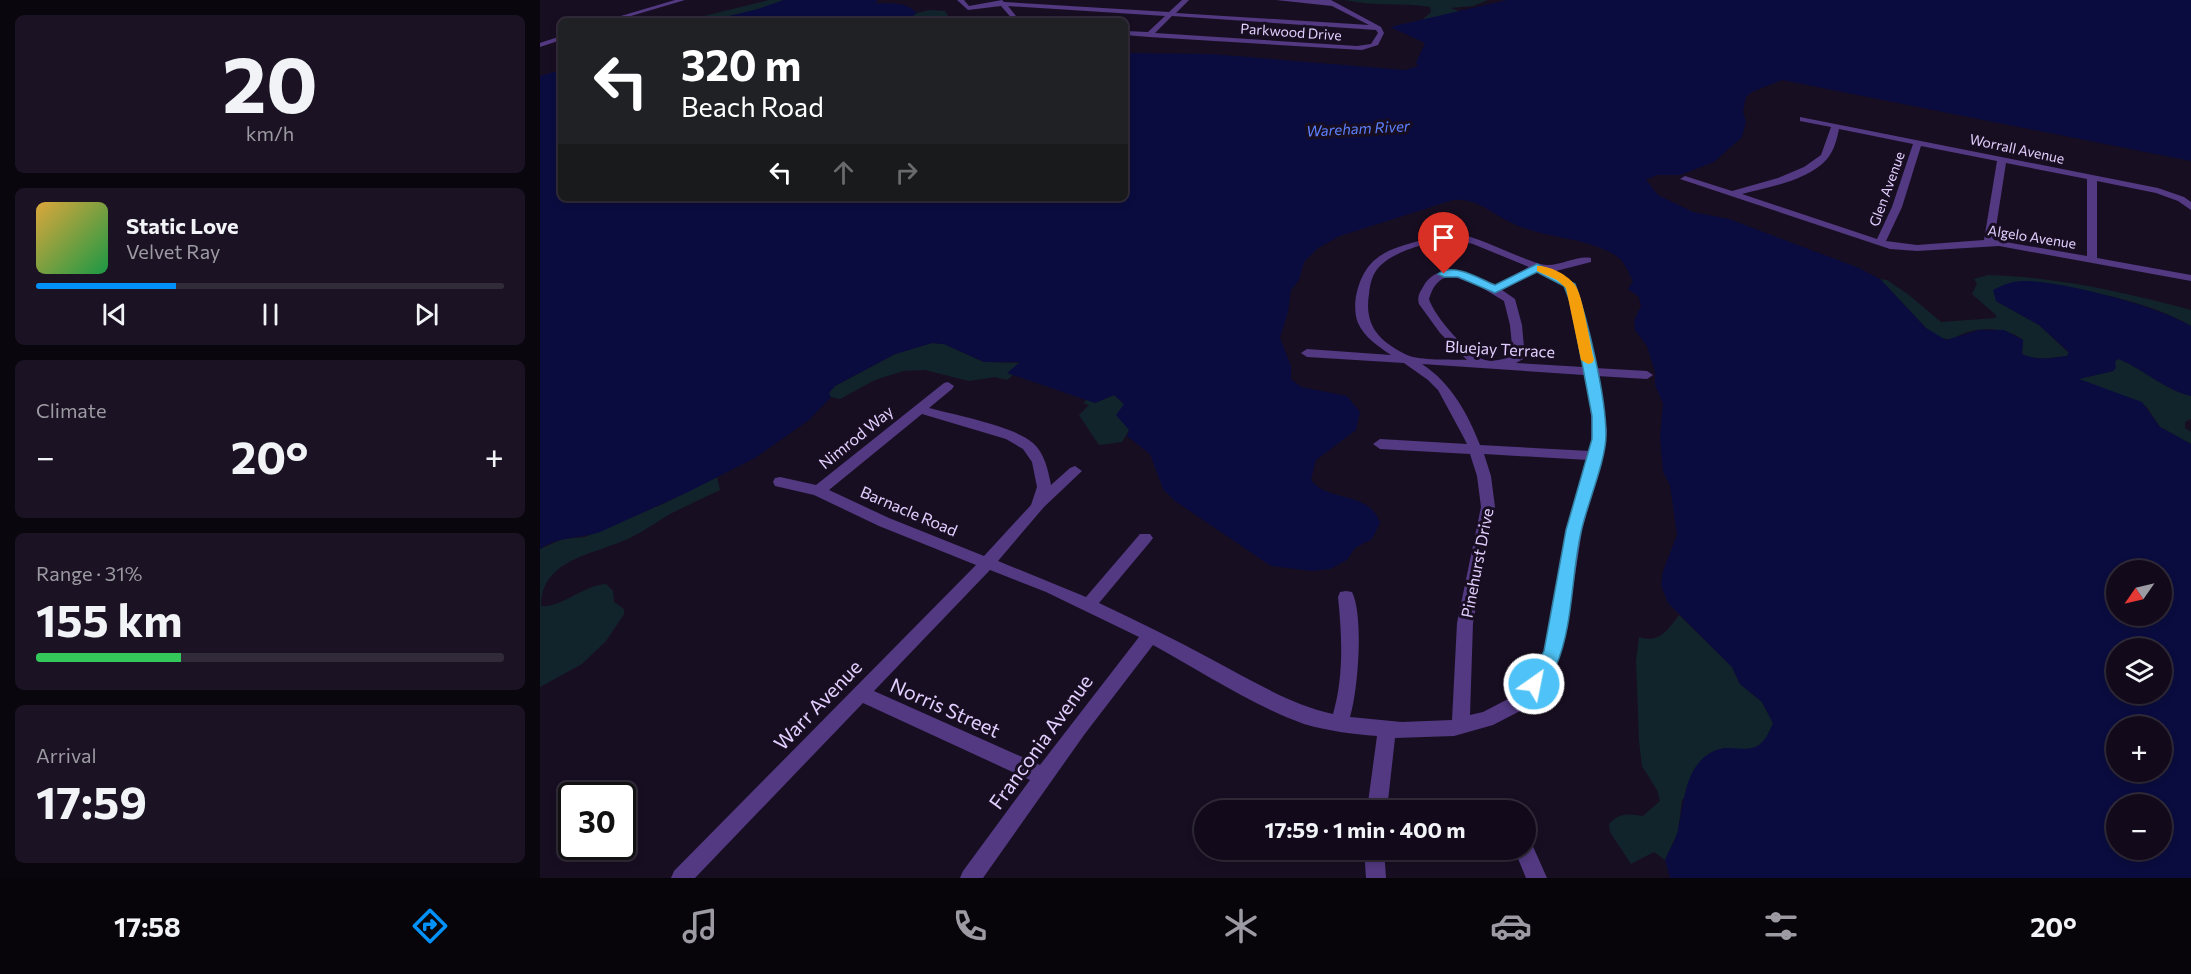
<!DOCTYPE html>
<html lang="en">
<head>
<meta charset="utf-8">
<style>
  body { margin:0; font-family:Commissioner,sans-serif; background:#1b1323; color:#f1f3f6; height:100vh; display:flex; flex-direction:column; font-size:22px; white-space:nowrap }
  * { box-sizing:border-box; margin:0 }
  p { font-size:20px; color:#9c9aa2 }
  .icon { flex:none; width:33px; height:33px; fill:none; stroke:currentColor; stroke-width:2; stroke-linecap:round; stroke-linejoin:round }
  .map { position:relative; flex:1; overflow:hidden }
  .details { display:flex; flex-direction:column; gap:15px; padding:15px; background:#0a060e; width:540px }
  .details>* { flex:none }
  .hud { position:absolute; left:18px; top:18px; width:570px; height:183px; border-radius:9px; box-shadow:0 3px 9px #0003,0 0 0 2px #312b39; background:#202124; color:#fff; overflow:hidden }
  .needle { width:39px; rotate:236deg }
  .tools { position:absolute; left:1566px; top:560px; display:grid; gap:12px }
  .tools a { display:grid; place-items:center; width:66px; height:66px; border-radius:50%; background:#120a1a; box-shadow:0 3px 9px #0003,0 0 0 2px #312b39; font-size:30px }
  .speed { position:absolute; left:18px; top:782px; display:flex; gap:12px; font-size:30px; font-weight:700; text-align:center }
  .speed>* { display:grid; place-content:center; width:78px; height:78px; border-radius:50%; background:#120a1a; box-shadow:0 3px 9px #0003,0 0 0 2px #312b39; line-height:1 }
  .speed .limit { border:3px solid #111; border-radius:9px; background:#fff; color:#111 }
  .pin { position:absolute; display:grid; place-items:center; width:51px; height:51px; color:#fff; margin:-62px -26px; border-radius:50% 50% 50% 0; rotate:-45deg; box-shadow:0 0 6px #0007 }
  .pin .icon { rotate:45deg }
  .me { position:absolute; width:66px; margin:-33px; rotate:33deg; stroke-linejoin:round; filter:drop-shadow(0 0 4px #0008) }
  .turn { display:flex; align-items:center; gap:21px; height:126px; padding:0 24px; font-size:27px }
  .turn .icon { width:78px; height:78px; stroke-width:2.5 }
  .turn b { display:block; font-size:42px; line-height:51px }
  .lanes { display:flex; align-items:center; height:57px; padding:0 24px; background:#0003; justify-content:center; gap:30px; direction:ltr }
  .lanes .off { opacity:.35 }
  .big { font-size:45px; font-weight:700; line-height:1.1 }
  .details .tile { flex:1; display:flex; flex-direction:column; justify-content:center; gap:9px; min-width:0; padding:0 21px; border-radius:9px; background:#1b1323 }
  .details .dial { align-items:center; gap:0 }
  .dial b { font-size:78px; line-height:1 }
  .song { display:flex; align-items:center; gap:18px }
  .cover { width:72px; height:72px; border-radius:9px; background:linear-gradient(135deg,hsl(40 70% 55%),hsl(140 70% 35%)) }
  .played { height:6px; border-radius:3px; background:linear-gradient(90deg,#0191f8 30%,#312b39 30%) }
  .keys { display:flex; justify-content:space-around; direction:ltr }
  .heat { display:flex; justify-content:space-between; align-items:center; font-size:33px; direction:ltr }
  .charge { height:9px; border-radius:4px; background:linear-gradient(90deg,#34c759 31%,#312b39 0) }
  .trip { position:absolute; left:654px; top:800px; width:342px; height:60px; border-radius:30px; background:#120a1a; box-shadow:0 3px 9px #0003,0 0 0 2px #312b39; font-weight:700; line-height:60px; text-align:center }
  .tab-bar { display:flex; height:96px; justify-content:space-around; align-items:center; background:#07040a; color:#9c9aa2 }
  .tab-bar .icon { width:42px; height:42px }
  .tab-bar .active { color:#0191f8 }
  .tab-bar b { font-size:27px; color:#f1f3f6 }
  main { display:flex; flex:1; min-height:0 }
  .map>svg:first-child { display:block }
</style>
</head>
<body>
<main>
<section class="details">
<div class="tile dial"><b>20</b><p>km/h</p></div>
<div class="tile">
<div class="song"><i class="cover"></i><div><b>Static Love</b><p>Velvet Ray</p></div></div>
<div class="played"></div>
<div class="keys"><svg class="icon" aria-label="previous" viewBox="0 0 24 24"><path d="M18 5L8 12l10 7zM5 5v14"/></svg><svg class="icon" aria-label="pause" viewBox="0 0 24 24"><path d="M8 5v14M16 5v14"/></svg><svg class="icon" aria-label="next" viewBox="0 0 24 24"><path d="M6 5l10 7-10 7zM19 5v14"/></svg></div>
</div>
<div class="tile"><p>Climate</p>
<div class="heat"><a>−</a><b class="big">20°</b><a>+</a></div>
</div>
<div class="tile"><p>Range · 31%</p><b class="big">155 km</b><div class="charge"></div></div>
<div class="tile"><p>Arrival</p><b class="big">17:59</b></div>
</section>
<div class="map">
<svg width="1651" height="878" viewBox="0 0 1651 878">
  <rect width="100%" height="100%" fill="#180e22"/>
  <g fill="#11242c">
    <path d="M 229,0 L 244,0 C 212,13 178,21 144,21 Z"/>
    <path d="M 805,0 L 948,0 L 933,6 L 910,8 L 925,13 L 890,22 L 883,19 L 891,12 L 890,7 C 861,2 834,7 805,0 Z"/>
    <polygon points="390,10 405,11 408,16 415,19 412,21 365,21 377,13"/>
    <path d="M 1448,275 C 1517,277 1584,292 1651,310 L 1651,326 C 1611,301 1531,286 1484,281 L 1456,301 L 1499,325 L 1529,353 L 1527,356 C 1512,358 1497,361 1482,354 L 1483,340 C 1464,325 1430,326 1412,340 L 1397,337 L 1386,328 L 1340,279 L 1347,280 L 1369,295 L 1401,322 L 1456,318 L 1456,315 L 1432,294 L 1437,284 L 1434,279 Z"/>
    <polygon points="392,343 404,344 444,362 481,363 468,373 473,375 467,380 455,377 429,381 385,370 363,371 335,380 300,399 291,397 288,393 295,386 355,354"/>
    <path d="M 1579,359 C 1605,370 1623,389 1651,396 L 1651,419 L 1645,422 L 1645,428 L 1651,432 L 1651,444 L 1620,427 L 1606,406 L 1538,379 L 1573,371 L 1575,361 Z"/>
    <polygon points="574,395 584,404 589,430 582,442 559,445 539,415 549,405 543,403 548,399 555,403"/>
    <path d="M 177,477 L 180,490 C 163,498 146,506 130,514 C 116,522 104,531 90,538 C 57,554 1,558 1,606 C 21,608 42,586 66,584 L 73,591 L 74,602 L 84,609 L 84,614 L 66,641 L 42,664 L 0,687 L 0,549 L 23,539 L 45,537 L 125,503 Z"/>
    <path d="M 1139,615 L 1192,667 L 1200,684 L 1222,702 L 1233,723 C 1222,752 1212,751 1183,748 L 1142,800 L 1138,832 L 1125,860 L 1114,852 L 1091,864 L 1070,832 L 1069,824 C 1080,812 1089,814 1103,816 L 1120,801 L 1117,790 L 1102,766 L 1099,741 L 1096,661 L 1099,637 C 1119,644 1128,630 1139,615 Z"/>
  </g>
  <g fill="#0a0c3f" fill-rule="evenodd">
    <path d="M 244,0 L 338,0 L 335,3 C 348,4 366,1 377,13 L 365,21 L 168,21 L 218,9 Z"/>
    <path d="M 967,0 L 1651,0 L 1651,161 L 1242,80 L 1212,92 L 1206,97 L 1203,112 L 1206,122 L 1202,137 L 1174,162 L 1140,175 L 1117,175 L 1106,180 L 1118,195 L 1153,212 L 1189,219 L 1319,268 L 1340,279 L 1386,328 L 1406,340 L 1439,330 L 1464,330 L 1483,340 L 1482,354 C 1496,361 1512,358 1527,356 L 1529,352 L 1499,325 L 1456,301 L 1453,290 C 1463,285 1471,281 1483,281 C 1519,280 1621,307 1651,326 L 1651,396 C 1623,389 1605,370 1579,359 L 1575,361 L 1576,368 L 1573,371 L 1539,379 L 1602,402 L 1620,427 L 1651,444 L 1651,878 L 1130,878 L 1125,860 C 1129,850 1136,840 1138,830 C 1144,804 1144,772 1167,755 C 1195,735 1216,769 1233,723 L 1222,702 L 1200,684 L 1192,667 L 1128,603 L 1121,585 L 1123,571 L 1137,535 L 1130,485 L 1123,472 L 1120,438 L 1123,403 L 1115,385 L 1115,372 L 1107,346 L 1095,330 L 1094,321 L 1101,306 L 1099,297 L 1088,289 L 1093,281 C 1087,271 1086,262 1075,255 C 1043,236 1004,239 972,223 C 952,214 937,197 913,200 L 800,236 L 778,248 L 764,262 L 759,280 L 751,290 L 748,312 L 740,338 L 751,366 L 751,379 L 761,387 L 807,396 L 820,412 L 816,430 L 776,460 L 771,480 C 788,503 829,490 840,523 L 832,539 L 815,548 L 807,560 L 790,569 L 772,571 L 731,566 L 635,501 L 623,489 L 610,454 L 587,436 L 589,430 L 576,415 L 584,404 L 574,395 L 555,403 L 467,373 L 480,362 L 444,362 L 404,344 L 392,343 L 355,354 L 295,386 L 289,393 L 291,397 L 269,420 L 215,458 L 146,493 L 60,532 C 39,539 18,536 0,549 L 0,76 L 21,70 L 21,198 L 585,198 L 585,53 L 670,54 L 865,70 L 878,66 L 876,63 L 885,43 L 850,27 ZM 1576,570 L 1622,570 L 1622,615 L 1576,615 ZM 1576,648 L 1622,648 L 1622,693 L 1576,693 ZM 1576,726 L 1622,726 L 1622,771 L 1576,771 ZM 1576,804 L 1622,804 L 1622,849 L 1576,849 Z"/>
  </g>
  <g fill="none" stroke-linecap="round" stroke-linejoin="round">
    <g fill="#523981" fill-rule="evenodd">
      <polygon points="135,0 145,0 74,21 64,21"/>
      <path d="M 417,0 L 424,0 L 429,6 L 462,0 L 464,2 L 629,12 L 642,0 L 649,0 L 636,13 L 829,25 L 792,6 L 736,0 L 791,0 L 841,27 L 844,33 L 838,45 L 822,50 L 609,37 L 585,35 L 585,31 L 608,32 L 625,16 L 468,6 L 480,21 L 474,21 L 461,6 L 428,10 ZM 632,16 L 836,30 L 838,33 L 831,44 L 817,46 L 615,33 Z"/>
      <polygon points="21,36 21,40 0,47 0,43"/>
      <path d="M 1260,117 L 1618,188 L 1644,197 L 1651,202 L 1651,210 L 1638,201 L 1616,193 L 1557,181 L 1557,258 L 1651,275 L 1651,281 L 1459,246 L 1377,251 L 1350,249 L 1140,179 L 1145,176 L 1192,191 L 1238,178 L 1264,167 L 1281,155 L 1291,127 L 1260,121 ZM 1299,129 L 1373,144 L 1352,207 L 1337,239 L 1202,194 C 1228,187 1268,181 1287,159 C 1294,151 1297,139 1299,129 ZM 1381,146 L 1457,161 L 1444,240 L 1377,245 L 1346,241 L 1362,207 ZM 1466,163 L 1547,179 L 1547,256 L 1454,240 Z"/>
      <path d="M 915,233 C 945,239 971,255 1000,264 C 1017,269 1034,255 1051,258 L 1051,262 L 1016,271 L 1025,276 L 1036,287 L 1055,368 L 1107,371 L 1113,375 L 1107,379 L 1057,376 L 1067,430 L 1063,456 L 1042,530 L 1028,621 L 1014,671 L 982,710 L 953,725 L 914,736 L 855,738 L 847,810 L 827,810 L 837,736 C 812,734 788,731 764,724 C 715,707 659,670 613,645 L 544,735 L 443,878 L 420,878 L 423,871 L 490,780 L 323,703 L 155,878 L 131,878 L 134,871 L 436,565 L 339,526 L 274,495 L 235,486 L 233,482 L 235,478 L 240,477 L 276,485 L 404,383 L 408,382 L 414,386 L 412,389 L 389,408 C 415,415 474,426 493,443 C 505,454 508,470 511,485 L 530,468 L 535,466 L 542,471 L 504,507 L 458,561 L 546,597 L 600,534 L 610,534 L 613,538 L 610,542 L 559,603 C 597,621 634,639 671,659 C 711,680 749,704 793,714 C 804,676 802,636 798,597 L 800,592 L 806,591 L 812,592 C 824,616 818,691 810,717 L 862,722 L 912,720 L 917,623 L 941,507 L 937,476 L 930,454 L 840,449 L 833,444 L 840,439 L 927,444 L 924,438 L 898,390 L 888,380 L 864,363 L 767,357 L 761,353 L 767,349 L 851,355 C 839,347 824,337 818,323 C 810,303 820,271 836,259 C 848,249 864,245 879,241 C 891,237 902,233 915,233 ZM 910,239 L 933,244 L 989,267 L 954,286 C 933,274 898,259 883,287 C 879,293 877,298 879,304 L 900,333 L 927,360 C 912,359 880,361 867,355 C 839,341 824,326 829,294 C 830,283 833,272 841,265 C 857,250 889,242 910,239 ZM 998,271 L 1017,280 L 1026,288 L 1043,367 L 976,363 L 985,358 L 982,325 L 975,299 L 962,290 ZM 912,276 L 939,286 L 964,301 L 970,325 L 973,356 C 964,359 954,362 945,360 C 928,355 894,316 889,299 C 893,286 898,278 912,276 ZM 882,364 L 1044,375 C 1050,401 1054,424 1050,451 L 940,445 C 928,414 911,383 882,364 ZM 382,414 L 466,439 L 483,449 L 492,462 L 497,487 L 491,505 L 444,556 L 349,518 L 289,490 ZM 944,454 L 1048,460 L 1026,530 L 1012,621 L 1000,663 L 970,698 L 943,712 L 930,715 L 933,623 L 955,507 L 951,476 ZM 450,570 L 506,592 L 599,637 L 500,765 L 334,691 Z"/>
      <polygon points="986,839 991,842 1007,878 986,878 974,849 986,849"/>
      <polygon points="824,849 844,849 846,878 826,878"/>
    </g>
  </g>
  <path fill="#4fc3f7" stroke="#337fa1" stroke-width="1.5" d="M 997,264 L 1035,284 C 1048,321 1066,396 1066,435 C 1066,460 1048,502 1042,528 C 1031,572 1034,624 1016,666 C 1011,678 1001,694 988,689 L 985,684 L 1004,651 L 1026,530 L 1052,439 L 1052,416 L 1031,304 L 1024,286 L 997,272 L 955,293 L 918,277 L 904,277 L 898,274 C 913,262 940,279 955,285 Z"/>
  <path fill="#f59e0b" d="M 997,266 C 1009,265 1028,275 1035,285 C 1043,295 1050,345 1054,360 L 1052,363 L 1048,364 L 1041,360 L 1026,288 L 1017,280 L 997,271 Z"/>
  <g text-anchor="middle" stroke-width="6" stroke-linejoin="round" paint-order="stroke">
    <g font-size="14" fill="#e3cfff" stroke="#180e22">
      <text transform="translate(751 32) rotate(4)" y="5">Parkwood Drive</text>
      <text transform="translate(1477 149) rotate(12)" y="5">Worrall Avenue</text>
      <text transform="translate(1347 189) rotate(-70)" y="5">Glen Avenue</text>
      <text transform="translate(1492 237) rotate(9)" y="5">Algelo Avenue</text>
    </g>
    <g font-size="15" font-style="italic" fill="#5d81fe" stroke="#180e22">
      <text transform="translate(818 129) rotate(-3)" y="5">Wareham River</text>
    </g>
    <g font-size="16" fill="#e3cfff" stroke="#180e22">
      <text transform="translate(960 349) rotate(3)" y="6">Bluejay Terrace</text>
      <text transform="translate(316 437) rotate(-39)" y="6">Nimrod Way</text>
      <text transform="translate(369 511) rotate(23)" y="6">Barnacle Road</text>
      <text transform="translate(937 563) rotate(-79)" y="6">Pinehurst Drive</text>
    </g>
    <g font-size="20" fill="#e3cfff" stroke="#180e22">
      <text transform="translate(278 705) rotate(-46)" y="7">Warr Avenue</text>
      <text transform="translate(405 708) rotate(24)" y="7">Norris Street</text>
      <text transform="translate(501 742) rotate(-54)" y="7">Franconia Avenue</text>
    </g>
  </g>
</svg>
<div class="tools">
<a><svg class="needle" viewBox="-14 -14 28 28"><path d="M0-13l5 13h-10z" fill="#e53935"/><path d="M0 13l5-13h-10z" fill="#9c9aa2"/></svg></a>
<a><svg class="icon" aria-label="layers" viewBox="0 0 24 24"><path d="M12 4l9 5-9 5-9-5zM3 14l9 5 9-5"/></svg></a>
<a>+</a>
<a>−</a>
</div>
<div class="speed"><div class="limit">30</div></div>
<div class="pin" style="left:904px;top:274px;background:#d93025"><svg class="icon" aria-label="arrive" viewBox="0 0 24 24"><path d="M6 21V4h12l-3 4 3 4H6"/></svg></div>
<svg class="me" style="left:994px;top:684px" viewBox="-20 -20 40 40"><circle r="17" fill="#4fc3f7" stroke="#fff" stroke-width="3"/><path d="M0-11L8 9 0 5-8 9z" fill="#fff"/></svg>
<div class="trip">17:59 · 1 min · 400 m</div>
<div class="hud">
<div class="turn"><svg class="icon" aria-label="left" viewBox="0 0 24 24"><path d="M17 20v-9H6M10 6l-5 5 5 5"/></svg><div><b>320 m</b>Beach Road</div></div>
<div class="lanes"><svg class="icon" aria-label="left" viewBox="0 0 24 24"><path d="M17 20v-9H6M10 6l-5 5 5 5"/></svg><svg class="icon off" aria-label="ahead" viewBox="0 0 24 24"><path d="M12 20V5M6 11l6-6 6 6"/></svg><svg class="icon off" aria-label="right" viewBox="0 0 24 24"><path d="M7 20v-9h11M14 6l5 5-5 5"/></svg></div>
</div>
</div>
</main>
<nav class="tab-bar">
<b>17:58</b>
<svg class="icon active" aria-label="directions" viewBox="0 0 24 24"><path d="M12 3l9 9-9 9-9-9zM9 14v-3h6M13 9l2 2-2 2"/></svg>
<svg class="icon" aria-label="music" viewBox="0 0 24 24"><path d="M9 18V5l10-2v13"/><circle cx="6" cy="18" r="3"/><circle cx="16" cy="16" r="3"/></svg>
<svg class="icon" aria-label="phone" viewBox="0 0 24 24"><path d="M5 4h4l2 5-3 2q2 4 5 5l2-3 5 2v4C11 20 4 13 5 4z"/></svg>
<svg class="icon" aria-label="climate" viewBox="0 0 24 24"><path d="M12 3v18M4 7l16 10M4 17L20 7"/></svg>
<svg class="icon" aria-label="car" viewBox="0 0 24 24"><path d="M5 17H2v-5l4-1 3-4h7l3 4 3 1v5h-3M9 17h6M6 11h13"/><circle cx="7" cy="17" r="2"/><circle cx="17" cy="17" r="2"/></svg>
<svg class="icon" aria-label="filters" viewBox="0 0 24 24"><path d="M4 7h16M4 17h16"/><circle cx="9" cy="7" r="2"/><circle cx="15" cy="17" r="2"/></svg>
<b>20°</b>
</nav>
</body>
</html>
